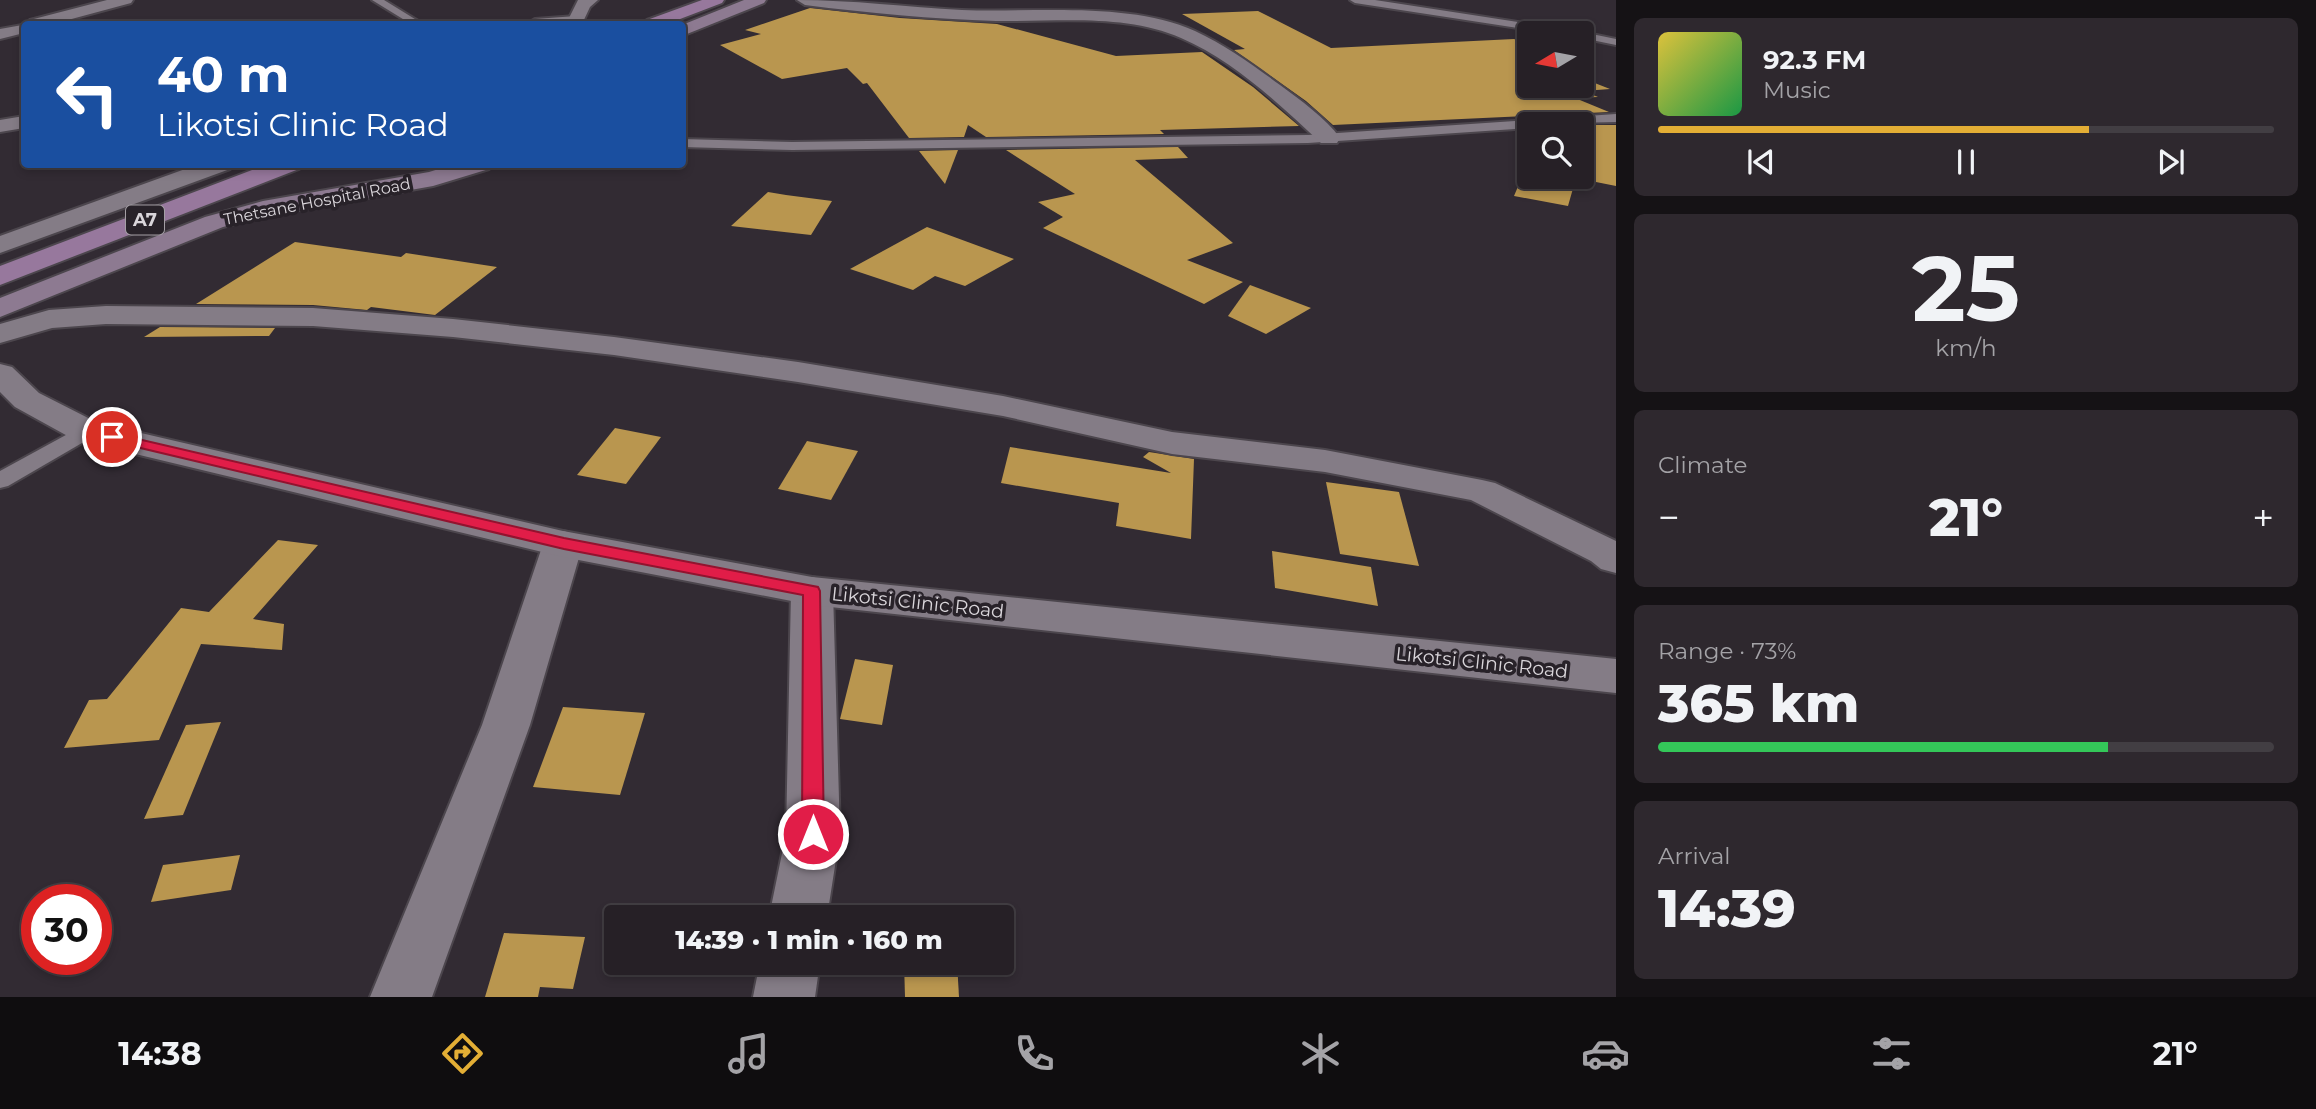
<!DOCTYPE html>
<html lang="en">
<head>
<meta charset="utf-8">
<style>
  body { margin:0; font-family:Montserrat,sans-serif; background:#2e282e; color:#f1f3f6; height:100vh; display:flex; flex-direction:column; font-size:26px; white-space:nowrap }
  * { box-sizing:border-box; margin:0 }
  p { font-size:23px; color:#a4a3a7 }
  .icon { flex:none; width:38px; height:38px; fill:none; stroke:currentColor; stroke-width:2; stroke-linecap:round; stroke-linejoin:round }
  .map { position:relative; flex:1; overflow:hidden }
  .details { display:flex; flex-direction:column; gap:18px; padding:18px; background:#151215; width:700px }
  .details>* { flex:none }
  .hud { position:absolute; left:21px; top:21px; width:665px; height:147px; border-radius:7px; box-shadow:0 4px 10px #0003,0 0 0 2px #423e43; background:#1a4fa0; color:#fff; overflow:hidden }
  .needle { width:46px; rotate:260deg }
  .fabs { position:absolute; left:1517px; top:21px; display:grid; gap:14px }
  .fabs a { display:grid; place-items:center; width:77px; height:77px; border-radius:7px; background:#262026; box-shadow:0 4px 10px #0003,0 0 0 2px #423e43; font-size:35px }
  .speed { position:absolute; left:21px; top:884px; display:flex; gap:14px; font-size:35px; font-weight:700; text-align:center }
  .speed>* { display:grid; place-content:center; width:91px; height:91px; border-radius:50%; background:#262026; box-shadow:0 4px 10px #0003,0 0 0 2px #423e43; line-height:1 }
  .speed .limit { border:10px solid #d22; background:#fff; color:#111 }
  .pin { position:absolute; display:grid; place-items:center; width:60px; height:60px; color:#fff; margin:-30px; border:4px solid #fff; border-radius:50%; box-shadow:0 2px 7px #0007 }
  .me { position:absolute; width:77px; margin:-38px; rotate:0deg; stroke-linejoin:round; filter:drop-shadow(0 0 5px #0008) }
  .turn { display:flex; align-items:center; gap:24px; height:147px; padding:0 21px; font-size:32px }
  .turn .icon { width:91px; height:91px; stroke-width:2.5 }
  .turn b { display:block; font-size:49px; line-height:60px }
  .big { font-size:52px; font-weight:800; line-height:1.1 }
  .details .card { flex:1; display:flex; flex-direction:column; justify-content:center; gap:10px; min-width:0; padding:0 24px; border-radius:10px; background:#2e282e }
  .details .dial { align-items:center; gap:0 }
  .dial b { font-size:91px; line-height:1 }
  .song { display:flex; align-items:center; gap:21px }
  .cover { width:84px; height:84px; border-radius:10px; background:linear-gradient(135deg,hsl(50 70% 55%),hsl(140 70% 35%)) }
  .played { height:7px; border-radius:4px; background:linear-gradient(90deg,#e3ae35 70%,#423e43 70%) }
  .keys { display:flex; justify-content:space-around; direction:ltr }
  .heat { display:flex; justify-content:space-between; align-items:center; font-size:38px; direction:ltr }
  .charge { height:10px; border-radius:5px; background:linear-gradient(90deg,#34c759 73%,#423e43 0) }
  .trip { position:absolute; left:604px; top:905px; width:410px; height:70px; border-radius:7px; background:#262026; box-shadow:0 4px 10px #0003,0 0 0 2px #423e43; font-weight:800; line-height:70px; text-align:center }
  .tab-bar { display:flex; height:112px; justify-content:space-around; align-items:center; background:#0f0d0f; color:#a4a3a7 }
  .tab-bar .icon { width:49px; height:49px }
  .tab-bar .on { color:#e3ae35 }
  .tab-bar b { font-size:32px; color:#f1f3f6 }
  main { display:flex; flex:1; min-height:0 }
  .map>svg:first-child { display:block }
</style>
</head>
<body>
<main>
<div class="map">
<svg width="1616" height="997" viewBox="0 0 1616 997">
  <rect width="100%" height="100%" fill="#322b33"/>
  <g fill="#b9964f">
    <polygon points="810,8 900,18 997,24 1116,56 1202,52 1253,87 1299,126 1160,130 1164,134 986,137 968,125 964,137 909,138 867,83 863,84 847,68 782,79 720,45 761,34 745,30"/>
    <polygon points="1258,11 1331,48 1514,39 1530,45 1530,86 1582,86 1582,78 1610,89 1584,91 1598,97 1575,98 1609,112 1333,125 1306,101 1234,50 1245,49 1182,14"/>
    <polygon points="1582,125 1616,125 1616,186 1576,178 1568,206 1514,196 1530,158 1530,177 1582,177"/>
    <polygon points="1178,147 1188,158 1135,160 1233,243 1187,260 1243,282 1204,304 1043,228 1063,217 1038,202 1075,194 1006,150"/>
    <polygon points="958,150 945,184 919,151"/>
    <polygon points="768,192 786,195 832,201 811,235 731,226"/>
    <polygon points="927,227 1014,259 965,286 935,276 913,290 850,269"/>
    <polygon points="295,242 401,257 406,253 497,267 435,315 371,307 367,310 313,305 196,304"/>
    <polygon points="1250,285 1311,308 1266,334 1228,316"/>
    <polygon points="160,327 275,328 269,336 144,337"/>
    <polygon points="615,428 661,437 626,484 577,475"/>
    <polygon points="807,441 858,451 831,500 778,489"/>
    <polygon points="1010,447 1171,473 1143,457 1149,452 1194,459 1191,539 1116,526 1119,503 1001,483"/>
    <polygon points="1326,482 1399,492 1419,566 1340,554"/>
    <polygon points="278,540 318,545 253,619 284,624 282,650 201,644 159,740 64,748 89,700 107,699 181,608 209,612"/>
    <polygon points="1272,551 1371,567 1378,606 1275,588"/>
    <polygon points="855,659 893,665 882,725 840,719"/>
    <polygon points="563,707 645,713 620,795 533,787"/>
    <polygon points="221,722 183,815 144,819 186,725"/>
    <polygon points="240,855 231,890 151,902 163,865"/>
    <polygon points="504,933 585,937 573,989 540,987 538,997 485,997"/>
    <polygon points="904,962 957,962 959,997 905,997"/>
  </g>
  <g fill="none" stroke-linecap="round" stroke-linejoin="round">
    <defs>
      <g id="service">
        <polygon points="372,0 384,0 423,24 411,24"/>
        <polygon points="1350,0 1375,0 1570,30 1575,33 1550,33 1355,3"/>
        <polygon points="1582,32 1616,39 1616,45 1582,38 1582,33 1578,33"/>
        <polygon points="1616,114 1616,122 1530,124 1530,128 1308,143 792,150 682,147 682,139 792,142 1308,135"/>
        <polygon points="86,424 94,426 97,431 94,436 8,486 0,488 0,471"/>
      </g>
      <g id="minor">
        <polygon points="107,0 133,0 131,3 53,24 24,24 24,33 0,39 0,29 28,24 30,20"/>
        <path d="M 797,0 C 852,0 907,7 962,10 C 1034,13 1128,1 1195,31 C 1225,45 1253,65 1280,85 C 1300,100 1326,118 1340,138 L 1337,143 L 1321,143 C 1279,104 1234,61 1181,38 C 1125,13 1055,22 996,21 C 932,19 868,13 805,5 Z"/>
        <polygon points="576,16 582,17 584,21 582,24 527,24 535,19"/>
        <polygon points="24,116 24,128 0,132 0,120"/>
        <polygon points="106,306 313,308 453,319 614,337 798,362 1003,396 1172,432 1325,450 1482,480 1495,483 1616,541 1616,573 1601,569 1591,561 1471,500 1325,472 1172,454 1003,416 798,382 614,355 453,337 313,326 106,324 52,328 0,343 0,324 49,310"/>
        <polygon points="563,531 577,535 583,544 530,725 432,997 370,997 482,725 543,544 549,535"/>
        <polygon points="812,577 827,581 833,591 840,834 827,917 769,917 786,834 791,591 797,581"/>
        <polygon points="760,962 820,962 815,997 753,997"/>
      </g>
      <g id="tertiary">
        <polygon points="578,0 598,0 590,7 582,24 566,24"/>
        <polygon points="199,164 233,164 230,169 0,253 0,236"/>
        <polygon points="0,364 12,367 39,393 98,423 563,531 812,577 1616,659 1616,693 812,605 563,557 73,439 15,407 0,392"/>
      </g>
      <g id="secondary">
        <polygon points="744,0 766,0 764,3 682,36 682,25"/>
        <polygon points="455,164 492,164 489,169 433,186 265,216 223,227 0,317 0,298 205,217 263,201 429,172"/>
      </g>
      <g id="primary">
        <polygon points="702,0 724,0 722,3 667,24 645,24 647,20"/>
        <polygon points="268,164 302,164 299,169 0,285 0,266"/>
      </g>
    </defs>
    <use href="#service" stroke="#4c464d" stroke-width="4"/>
    <use href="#minor" stroke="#4c464d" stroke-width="4"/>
    <use href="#tertiary" stroke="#4c464d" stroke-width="4"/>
    <use href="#secondary" stroke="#4c464d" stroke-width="4"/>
    <use href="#primary" stroke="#4c464d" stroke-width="4"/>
    <use href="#service" fill="#847c86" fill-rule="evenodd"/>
    <use href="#minor" fill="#847c86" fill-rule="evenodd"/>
    <use href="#tertiary" fill="#847c86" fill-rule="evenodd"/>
    <use href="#secondary" fill="#8d7a91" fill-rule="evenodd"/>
    <use href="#primary" fill="#97789d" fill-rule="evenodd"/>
  </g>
  <polygon fill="#e11d48" stroke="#92132f" stroke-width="2" points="112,433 564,538 818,587 820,591 824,834 821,840 813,843 805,840 802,834 803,595 564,549 107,440 105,437"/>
  <g text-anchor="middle" stroke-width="7" stroke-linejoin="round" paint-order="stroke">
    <g font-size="16" fill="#d9d5da" stroke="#282229">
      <text transform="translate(317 201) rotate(-11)" y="6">Thetsane Hospital Road</text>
    </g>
    <rect fill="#282229" stroke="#a49fa5" stroke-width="2" x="126" y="205.5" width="38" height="29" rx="5"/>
    <g font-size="18" font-weight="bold" fill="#d9d5da">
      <text x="145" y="226">A7</text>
    </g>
    <g font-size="19" fill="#d9d5da" stroke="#282229">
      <text transform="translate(918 602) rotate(6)" y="7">Likotsi Clinic Road</text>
      <text transform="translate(1482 662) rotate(6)" y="7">Likotsi Clinic Road</text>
    </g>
  </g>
</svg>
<div class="fabs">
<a><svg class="needle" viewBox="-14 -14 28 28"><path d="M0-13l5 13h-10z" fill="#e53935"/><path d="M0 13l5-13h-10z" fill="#a4a3a7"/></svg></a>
<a><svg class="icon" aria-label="search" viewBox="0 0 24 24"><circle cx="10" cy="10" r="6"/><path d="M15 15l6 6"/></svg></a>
</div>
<div class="speed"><div class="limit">30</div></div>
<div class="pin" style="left:112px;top:437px;background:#d93025"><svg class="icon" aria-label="arrive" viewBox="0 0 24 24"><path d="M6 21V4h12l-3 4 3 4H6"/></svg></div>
<svg class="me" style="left:813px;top:834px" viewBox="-20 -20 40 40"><circle r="17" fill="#e11d48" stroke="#fff" stroke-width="3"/><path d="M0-11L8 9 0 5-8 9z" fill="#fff"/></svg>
<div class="trip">14:39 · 1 min · 160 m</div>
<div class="hud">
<div class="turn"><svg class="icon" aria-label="left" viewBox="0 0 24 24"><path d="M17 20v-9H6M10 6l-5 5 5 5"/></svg><div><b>40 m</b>Likotsi Clinic Road</div></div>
</div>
</div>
<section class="details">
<div class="card">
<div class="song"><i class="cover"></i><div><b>92.3 FM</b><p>Music</p></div></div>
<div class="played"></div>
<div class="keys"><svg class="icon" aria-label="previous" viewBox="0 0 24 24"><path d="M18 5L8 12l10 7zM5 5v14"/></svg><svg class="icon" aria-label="pause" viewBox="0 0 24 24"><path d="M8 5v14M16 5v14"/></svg><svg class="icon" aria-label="next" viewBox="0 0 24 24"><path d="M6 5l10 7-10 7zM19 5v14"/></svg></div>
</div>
<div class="card dial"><b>25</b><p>km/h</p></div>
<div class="card"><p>Climate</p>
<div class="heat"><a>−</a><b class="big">21°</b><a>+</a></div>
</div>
<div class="card"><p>Range · 73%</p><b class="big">365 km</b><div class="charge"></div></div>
<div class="card"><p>Arrival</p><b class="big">14:39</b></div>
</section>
</main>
<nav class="tab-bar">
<b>14:38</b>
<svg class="icon on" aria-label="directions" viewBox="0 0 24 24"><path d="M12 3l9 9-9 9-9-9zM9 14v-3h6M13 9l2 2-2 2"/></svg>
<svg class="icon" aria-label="music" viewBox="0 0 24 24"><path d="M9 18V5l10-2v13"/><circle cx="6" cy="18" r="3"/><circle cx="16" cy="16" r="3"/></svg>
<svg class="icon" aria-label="phone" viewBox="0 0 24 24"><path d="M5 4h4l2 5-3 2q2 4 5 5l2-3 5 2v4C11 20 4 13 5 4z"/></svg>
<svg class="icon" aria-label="climate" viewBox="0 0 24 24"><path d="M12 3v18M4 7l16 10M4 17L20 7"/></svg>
<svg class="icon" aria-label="car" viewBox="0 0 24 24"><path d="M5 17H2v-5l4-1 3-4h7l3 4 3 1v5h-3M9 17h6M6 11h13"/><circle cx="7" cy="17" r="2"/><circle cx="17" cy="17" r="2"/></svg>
<svg class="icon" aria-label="filters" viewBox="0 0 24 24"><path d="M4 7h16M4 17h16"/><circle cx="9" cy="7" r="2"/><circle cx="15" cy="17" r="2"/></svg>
<b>21°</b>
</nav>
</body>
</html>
